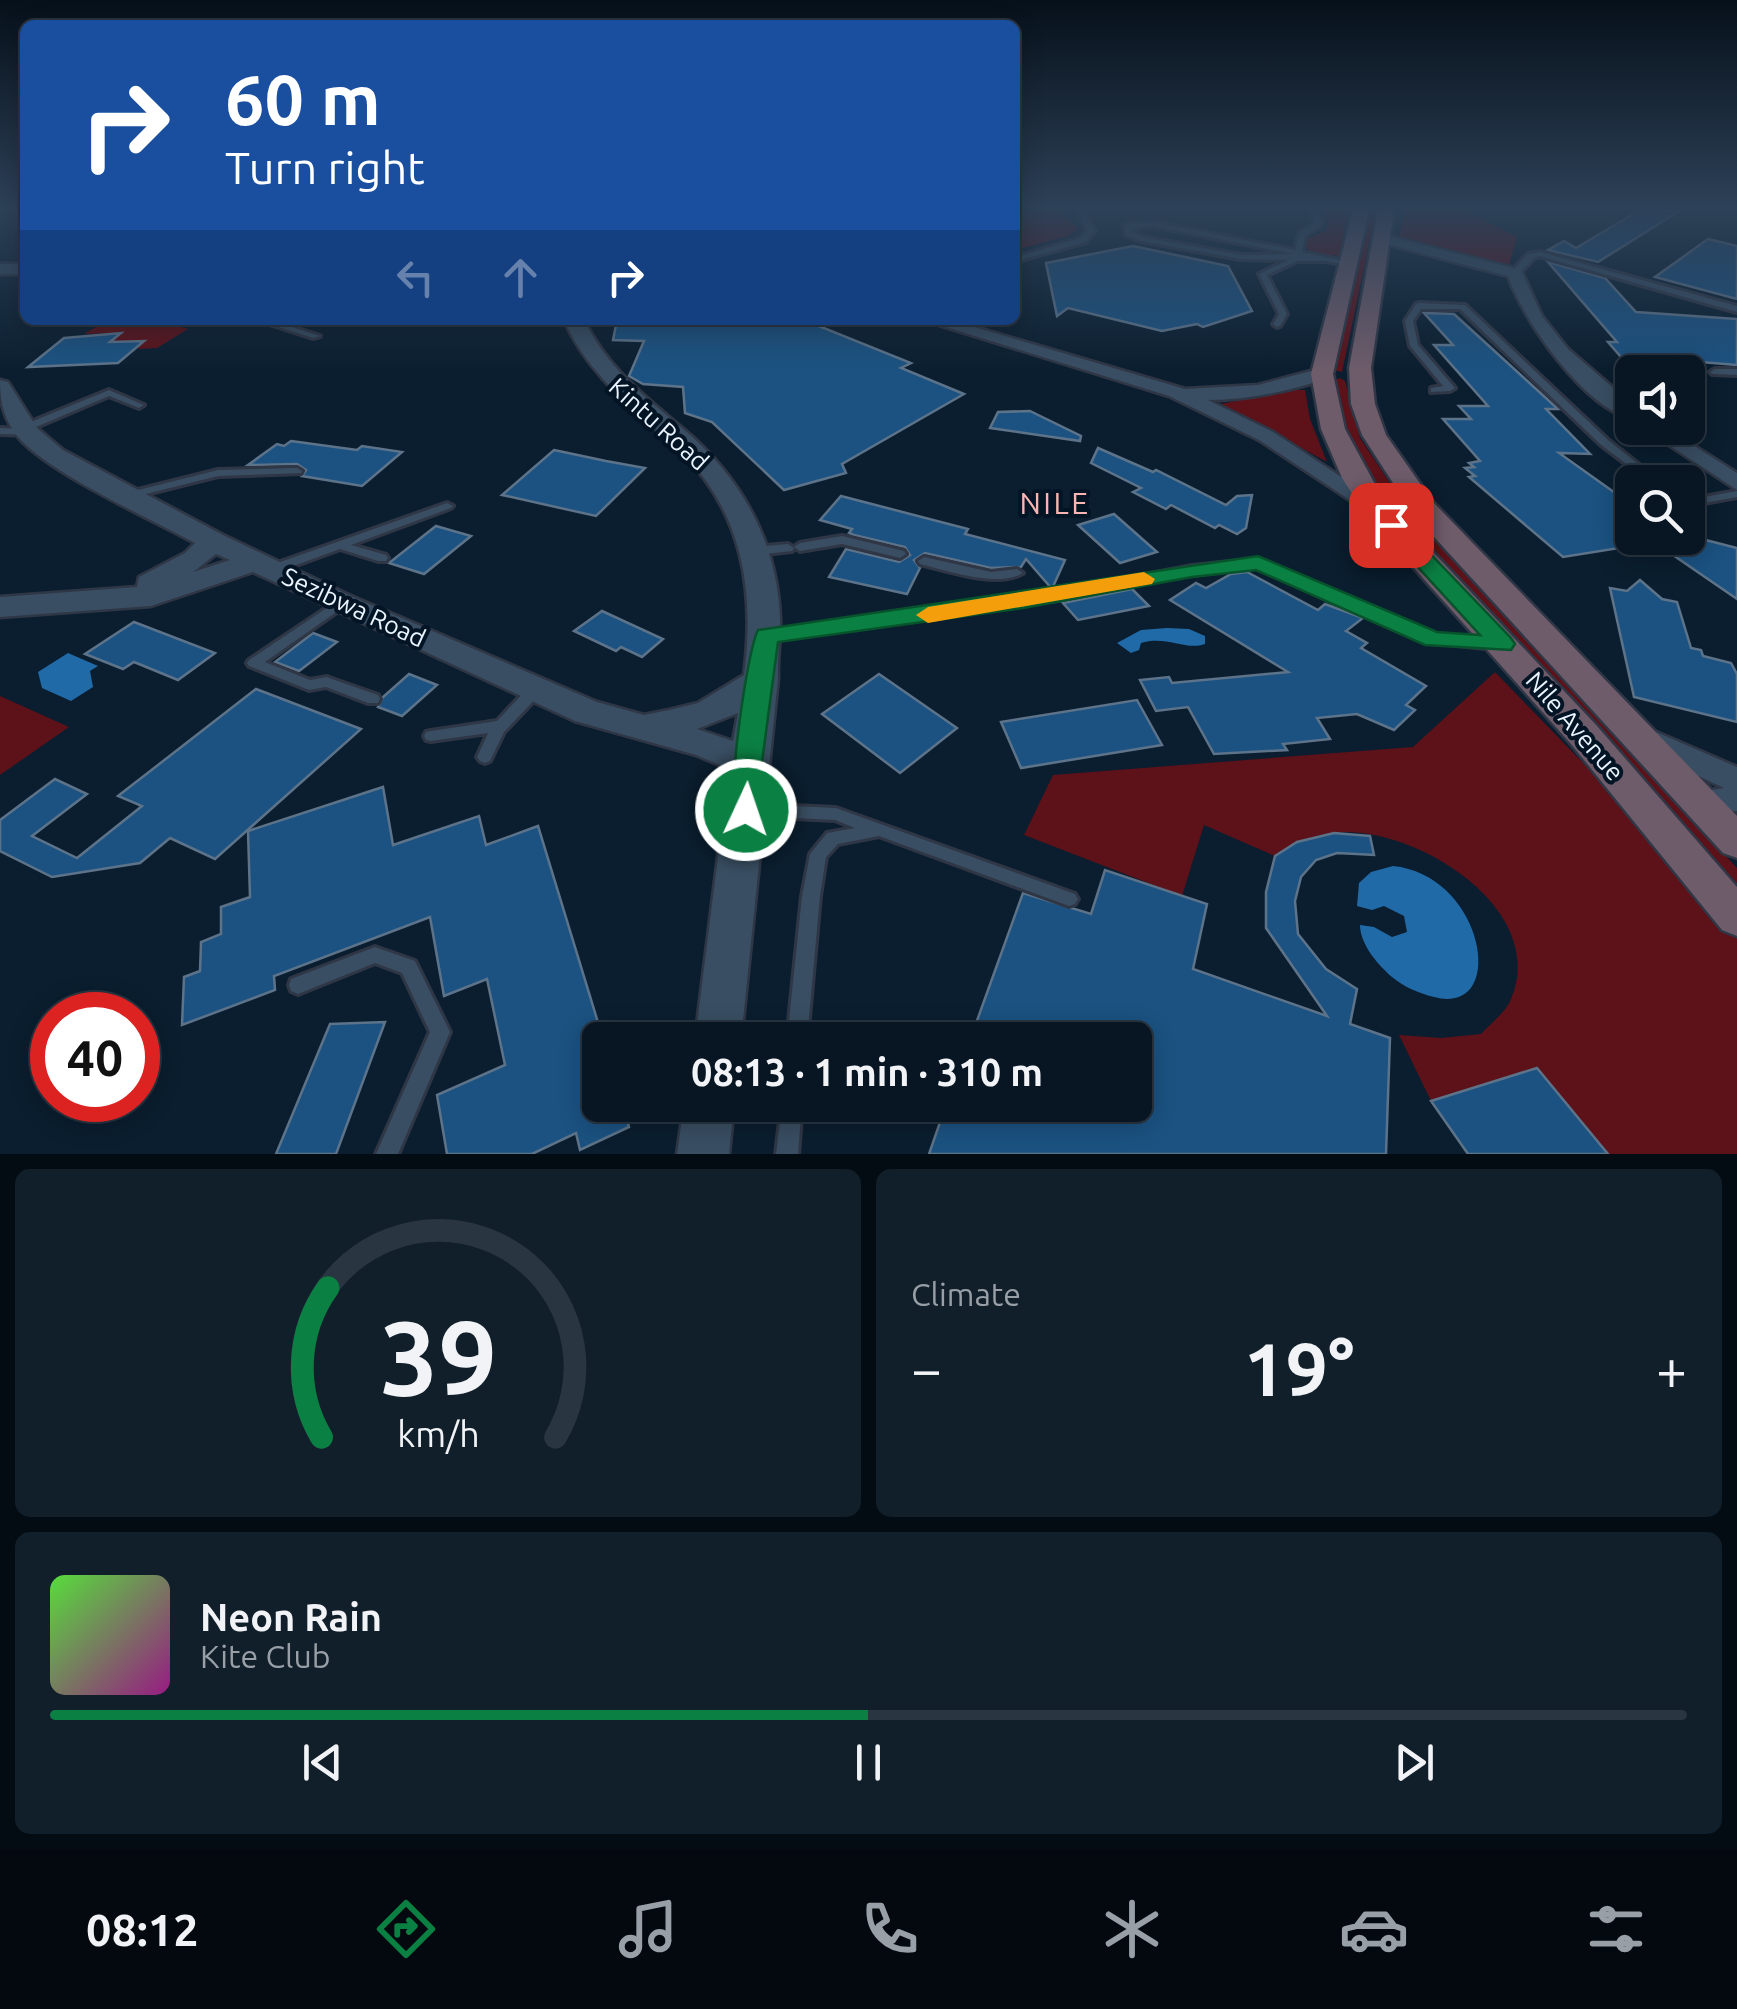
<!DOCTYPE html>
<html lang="en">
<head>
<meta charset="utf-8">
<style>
  body { margin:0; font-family:Ubuntu,sans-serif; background:#111f2b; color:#f1f3f6; height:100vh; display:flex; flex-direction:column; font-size:38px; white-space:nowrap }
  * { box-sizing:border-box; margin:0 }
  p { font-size:32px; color:#989fa6 }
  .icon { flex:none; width:55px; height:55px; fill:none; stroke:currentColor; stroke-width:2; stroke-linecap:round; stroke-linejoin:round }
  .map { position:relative; height:1154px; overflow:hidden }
  .details { display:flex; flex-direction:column; gap:15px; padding:15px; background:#040c13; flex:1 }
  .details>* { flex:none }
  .banner { position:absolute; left:20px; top:20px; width:1000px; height:305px; border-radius:15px; box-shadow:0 5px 25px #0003,0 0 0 2px #293541; background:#1a4fa0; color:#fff; overflow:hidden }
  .fabs { position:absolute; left:1615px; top:355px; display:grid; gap:20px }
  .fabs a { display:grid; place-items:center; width:90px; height:90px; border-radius:15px; background:#081623; box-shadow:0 5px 25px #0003,0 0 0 2px #293541; font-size:50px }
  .speed { position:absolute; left:30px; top:992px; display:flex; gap:20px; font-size:50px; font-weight:700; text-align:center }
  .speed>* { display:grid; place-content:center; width:130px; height:130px; border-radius:50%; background:#081623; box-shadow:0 5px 25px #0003,0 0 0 2px #293541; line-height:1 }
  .speed .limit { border:15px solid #d22; background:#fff; color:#111 }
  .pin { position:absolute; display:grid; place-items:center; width:85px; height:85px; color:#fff; margin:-42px; border-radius:20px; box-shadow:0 5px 15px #0006 }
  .me { position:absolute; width:110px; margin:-55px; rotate:3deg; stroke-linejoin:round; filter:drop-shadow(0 0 8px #0008) }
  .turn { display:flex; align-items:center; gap:35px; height:210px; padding:0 40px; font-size:45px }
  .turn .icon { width:130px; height:130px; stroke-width:2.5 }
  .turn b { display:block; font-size:70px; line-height:85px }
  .lanes { display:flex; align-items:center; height:95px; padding:0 40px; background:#0003; justify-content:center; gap:50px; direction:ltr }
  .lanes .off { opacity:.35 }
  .big { font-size:75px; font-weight:600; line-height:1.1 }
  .details .widget { flex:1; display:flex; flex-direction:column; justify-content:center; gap:15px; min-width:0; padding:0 35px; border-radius:15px; background:#111f2b }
  .details .dial { align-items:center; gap:0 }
  .dial svg { height:260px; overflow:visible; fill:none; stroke:#293541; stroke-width:7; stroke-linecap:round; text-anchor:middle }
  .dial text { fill:#f1f3f6; stroke:none }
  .song { display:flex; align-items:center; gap:30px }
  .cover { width:120px; height:120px; border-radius:15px; background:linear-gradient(135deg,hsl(110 70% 55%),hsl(310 70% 35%)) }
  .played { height:10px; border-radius:5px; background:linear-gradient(90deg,#0b8043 50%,#293541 50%) }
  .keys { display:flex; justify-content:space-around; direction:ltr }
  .heat { display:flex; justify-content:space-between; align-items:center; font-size:55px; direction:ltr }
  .details .tiles { flex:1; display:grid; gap:15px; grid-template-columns:1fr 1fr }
  .widget:last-child { grid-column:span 2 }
  .trip { position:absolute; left:582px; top:1022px; width:570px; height:100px; border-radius:15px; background:#081623; box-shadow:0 5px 25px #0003,0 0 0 2px #293541; font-weight:600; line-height:100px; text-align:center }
  .tabs { display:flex; height:160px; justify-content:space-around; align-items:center; background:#03090e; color:#989fa6 }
  .tabs .icon { width:70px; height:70px }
  .tabs .active { color:#0b8043 }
  .tabs b { font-size:45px; color:#f1f3f6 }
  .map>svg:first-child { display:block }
</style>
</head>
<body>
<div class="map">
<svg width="1737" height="1154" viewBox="0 0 1737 1154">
  <rect width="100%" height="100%" fill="#0a1e2f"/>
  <g fill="#5d1118">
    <polygon points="1015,210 1057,210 1078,229 1068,236 1015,250"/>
    <polygon points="1323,210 1347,210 1341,256 1310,253 1303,241 1325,231 1329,224"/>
    <polygon points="1370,210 1376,210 1342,372 1334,370"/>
    <polygon points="1405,210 1464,210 1517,237 1509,265 1399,238"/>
    <polygon points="108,320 156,320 188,329 157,348 138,349 142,341 111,342 119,333 84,334"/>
    <polygon points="1340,378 1345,381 1360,438 1411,515 1737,868 1737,883 1645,790 1387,503 1343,425 1335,380"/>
    <polygon points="1291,390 1305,390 1310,419 1327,462 1221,404"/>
    <path d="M 1495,672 L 1719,903 L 1737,927 L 1737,1154 L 1609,1154 L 1537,1068 L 1431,1101 L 1399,1035 L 1441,1038 L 1481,1034 C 1490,1024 1506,1012 1511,999 C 1550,907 1410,822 1331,833 C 1310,836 1293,845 1275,856 L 1204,825 L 1182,896 L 1024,835 L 1053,775 L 1413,747 Z"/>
    <polygon points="0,696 69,727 0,775"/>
  </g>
  <g fill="#216aa8">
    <path d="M 1167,628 L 1189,629 L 1205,636 L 1205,644 C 1186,651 1166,635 1141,643 L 1139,650 L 1131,653 L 1117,643 L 1141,630 Z"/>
    <polygon points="68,653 98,666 90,671 93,687 71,701 42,688 38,672"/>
    <path d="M 1393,866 C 1485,875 1509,1017 1434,997 C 1418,993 1404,987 1392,977 C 1378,965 1360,944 1360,925 L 1374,927 L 1392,937 L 1407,932 L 1404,916 L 1384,906 L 1372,910 L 1357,906 L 1359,883 L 1371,872 Z"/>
  </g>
  <g fill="#1b5281" stroke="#5d7389" stroke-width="2.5">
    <polygon points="1640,210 1681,210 1598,262 1548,250 1564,241 1576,248"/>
    <polygon points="1708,239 1737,246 1737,299 1655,277"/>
    <polygon points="1133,246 1228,266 1252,311 1203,327 1197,324 1162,331 1068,308 1057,316 1046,263"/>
    <polygon points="1548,262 1605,278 1636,312 1737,319 1737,365 1676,360 1688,372 1634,372 1608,342 1617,342"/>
    <polygon points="1424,313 1454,314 1558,409 1546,409 1590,454 1559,453 1625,500 1632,499 1632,546 1563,557 1469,477 1475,476 1465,468 1474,467 1469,463 1480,461 1443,419 1471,419 1459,406 1488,406 1434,345 1453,345"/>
    <polygon points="617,320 804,320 911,363 901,368 964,394 842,464 846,473 784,490 712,422 685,413 683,387 643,384 629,376 644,341 613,340"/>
    <polygon points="121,333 110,342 144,341 118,363 28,367 64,338"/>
    <polygon points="1030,411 1081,436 1080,441 990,428 998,412"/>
    <polygon points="291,441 357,450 362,446 402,452 362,486 302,476 306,470 297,464 248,465 277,444 284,446"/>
    <polygon points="1098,448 1153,472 1156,470 1226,505 1237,496 1252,495 1246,528 1237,534 1219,525 1215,528 1171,505 1166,509 1133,492 1141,488 1091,463"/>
    <polygon points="554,450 606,461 645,468 596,516 502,495"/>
    <polygon points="841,496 968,529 965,534 1065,560 1052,589 1026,559 1021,567 991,568 925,553 914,560 920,568 907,594 829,577 846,549 899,562 910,555 905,547 854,535 849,533 852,529 820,520"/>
    <polygon points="1114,514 1157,552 1120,563 1078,525"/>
    <polygon points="436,526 471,536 424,574 389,563"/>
    <polygon points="1694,537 1737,548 1737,599 1670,553"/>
    <polygon points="1247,572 1318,610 1325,604 1363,618 1346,631 1367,643 1361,648 1426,686 1406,705 1415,710 1394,730 1357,714 1317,718 1330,739 1283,744 1287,750 1214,754 1188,707 1156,711 1140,680 1169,677 1172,683 1288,672 1170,600 1196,583 1206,588 1231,574"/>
    <polygon points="1640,580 1662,599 1677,602 1691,648 1701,650 1703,656 1731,663 1737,674 1737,722 1634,697 1610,588 1627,591"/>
    <polygon points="1132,589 1149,606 1078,620 1063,603"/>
    <polygon points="602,611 663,639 642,657 621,647 616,651 574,631"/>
    <polygon points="134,622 215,653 178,680 134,662 123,669 85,654"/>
    <polygon points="313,633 337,642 299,671 275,662"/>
    <polygon points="409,674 437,685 402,716 378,707 383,697"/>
    <polygon points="879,674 957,728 900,773 822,714"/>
    <polygon points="256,689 361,729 215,859 170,838 140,863 52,877 0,851 0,820 55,779 87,794 32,836 77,858 142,806 118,796"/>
    <polygon points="1137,700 1162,745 1021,768 1001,722"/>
    <polygon points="383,787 393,845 479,816 486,845 538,826 600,1029 600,1105 623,1105 629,1127 580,1150 576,1133 532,1154 447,1154 437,1095 505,1065 487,979 444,996 430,917 274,976 275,990 182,1025 184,977 200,971 201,942 221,934 221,907 250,897 248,831"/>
    <polygon points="1334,833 1370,836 1374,855 1337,853 1316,860 1301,877 1295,901 1298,934 1326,969 1357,989 1350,1024 1390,1038 1386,1154 929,1154 946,1105 1135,1105 1135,1040 970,1040 1023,893 1091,914 1105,870 1207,904 1193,969 1327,1016 1266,928 1266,892 1275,856 1297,842"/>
    <polygon points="385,1022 336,1154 276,1154 330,1024"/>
    <polygon points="1537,1068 1608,1154 1468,1154 1431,1101"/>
  </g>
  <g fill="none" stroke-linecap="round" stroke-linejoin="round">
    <defs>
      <g id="service">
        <polygon points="1078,210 1084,210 1095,231 1086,242 1017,261 1017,257 1080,238 1087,231"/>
        <path d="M 1310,210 L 1316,210 L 1322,224 L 1305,236 L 1302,252 L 1352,263 L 1348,265 L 1326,261 L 1297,261 L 1267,275 L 1287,314 L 1280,326 L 1277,327 L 1273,324 L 1279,314 L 1259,274 L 1288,260 L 1241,259 L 1141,241 L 1126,235 L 1124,226 L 1128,224 L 1153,222 L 1295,250 L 1299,233 L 1314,223 ZM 1153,226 L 1294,254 L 1241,255 L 1143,237 L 1132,232 L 1132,228 Z"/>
        <polygon points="1540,252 1737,306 1737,312 1540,256 1534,258 1518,275 1512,275 1512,271 1528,254"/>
        <polygon points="1419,303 1465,305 1608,440 1661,482 1650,482 1600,444 1460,309 1421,309 1413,321 1418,345 1455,388 1450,391 1431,392 1431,388 1443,386 1410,346 1405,321 1416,304"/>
        <polygon points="257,320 270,320 320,336 313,338"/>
        <polygon points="1715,369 1737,369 1737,375 1712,374 1710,372"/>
        <polygon points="109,390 144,405 139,408 109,396 29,430 33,433 32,435 0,434 0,428 21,429 21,426"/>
        <polygon points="297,468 302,471 301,473 218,476 130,498 124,495 126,493 218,470"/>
        <polygon points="1737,491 1737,497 1688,506 1688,500"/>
        <polygon points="447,503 453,506 451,508 351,545 386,555 388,558 386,561 378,561 340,549 277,572 273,573 267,569 269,566"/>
        <polygon points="842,536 904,551 906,554 900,558 842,544 800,551 794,547 800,543"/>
        <polygon points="788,544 794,548 792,551 755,555 749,551 755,547"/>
        <path d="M 924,557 L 991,572 L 1017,569 L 1023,573 C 997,588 949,571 920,564 L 918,561 Z"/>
        <polygon points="1258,559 1435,635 1495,639 1502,644 1495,649 1428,642 1257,567 1192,574 1057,600 767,640 760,636 767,632 1057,592 1192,566"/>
        <polygon points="340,599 345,600 346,603 345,606 265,662 310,680 327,677 332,679 378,695 380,699 378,703 368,703 326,687 309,690 249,666 247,663 249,660"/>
        <polygon points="536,684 541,685 543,689 541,693 504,732 490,761 485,763 480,761 477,757 488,733 431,741 426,740 424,736 426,732 431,731 497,721 531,685"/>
        <polygon points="752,804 836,808 1075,894 1078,899 1075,904 1069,906 879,836 838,844 826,857 820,896 807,1040 787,1040 802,896 810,854 827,833 855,828 835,820 752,816 746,814 744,810 746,806"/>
        <polygon points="375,947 415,961 450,1032 398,1154 376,1154 430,1032 402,973 375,963 298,994 291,991 289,985 291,979"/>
        <polygon points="782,1105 802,1105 798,1154 776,1154"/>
      </g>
      <g id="minor">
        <path d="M 1380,234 L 1521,270 L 1542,316 L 1568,349 L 1632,404 L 1632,419 C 1583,407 1524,321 1508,276 L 1375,241 L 1375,235 Z"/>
        <rect x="0" y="264" width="25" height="10"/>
        <path d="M 923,320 L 951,320 L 1185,389 L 1258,385 L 1322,368 L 1329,370 L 1329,378 C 1289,391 1250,400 1208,400 L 1273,432 L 1384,505 L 1373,512 L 1365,510 L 1259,440 L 1169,396 Z"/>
        <polygon points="1643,428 1666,428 1737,473 1737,490"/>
        <polygon points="1647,728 1737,767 1737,811 1702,815 1691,811 1686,802 1691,793 1724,788 1636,747 1632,739 1636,731"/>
      </g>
      <g id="tertiary">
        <path d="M 564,320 L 584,320 C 607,367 642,394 681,427 C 740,476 777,540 780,618 C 781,638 777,659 778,679 L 741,1040 L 695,1040 L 729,769 L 696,755 L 575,721 L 253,572 L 151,606 L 0,617 L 0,597 L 137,587 L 139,577 L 185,553 L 195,543 C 149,518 51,474 19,438 C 4,420 0,403 0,380 L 8,382 L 37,428 L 63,450 L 223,535 L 351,596 L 597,702 L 644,715 L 669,710 L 698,703 L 744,675 C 755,591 743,511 679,450 C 634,408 590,378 564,320 ZM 216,554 L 230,560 L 193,572 ZM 738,713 L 733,741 L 697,729 Z"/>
        <polygon points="684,1105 734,1105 729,1154 677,1154"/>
      </g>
      <g id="secondary">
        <polygon points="1353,210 1369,210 1333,374 1345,429 1383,499 1597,726 1737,887 1737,936 1722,930 1571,744 1363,511 1342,478 1321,429 1311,374"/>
        <polygon points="1378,210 1394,210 1371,368 1375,404 1386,435 1433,502 1737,816 1737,858 1723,853 1413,514 1362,435 1351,404 1349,368"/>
      </g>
    </defs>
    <use href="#service" stroke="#2f3645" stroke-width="6"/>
    <use href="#minor" stroke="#2f3645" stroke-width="5"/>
    <use href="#tertiary" stroke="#2f3645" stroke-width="5"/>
    <use href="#secondary" stroke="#2f3645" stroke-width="5"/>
    <use href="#service" fill="#394e62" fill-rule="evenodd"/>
    <use href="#minor" fill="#394e62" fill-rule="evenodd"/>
    <use href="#tertiary" fill="#394e62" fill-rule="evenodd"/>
    <use href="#secondary" fill="#6e5c6a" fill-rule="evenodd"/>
  </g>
  <linearGradient id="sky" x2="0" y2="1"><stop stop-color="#06101a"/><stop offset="0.56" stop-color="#2d4158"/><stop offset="1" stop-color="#2d4158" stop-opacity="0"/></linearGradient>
  <rect width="1737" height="372" fill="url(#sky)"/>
  <path fill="#0b8043" stroke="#07532c" stroke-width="2.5" d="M 1391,518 L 1398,520 L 1511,638 L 1515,644 L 1511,650 L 1425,645 L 1256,570 L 1192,577 L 1023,608 L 778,642 L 762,762 L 761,810 L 756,818 L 746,821 L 736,818 C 726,799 747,651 758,630 L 1258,556 L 1437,632 L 1480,635 L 1383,529 L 1380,525 Z"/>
  <polygon fill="#f59e0b" points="1144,572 1155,579 1152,584 928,623 916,615 928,607"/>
  <g text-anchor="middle" stroke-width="8" stroke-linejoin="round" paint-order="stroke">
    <g font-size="25" fill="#eaf4fe" stroke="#031425">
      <text transform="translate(659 424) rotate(42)" y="9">Kintu Road</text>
      <text transform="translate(354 607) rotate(25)" y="9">Sezibwa Road</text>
      <text transform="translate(1575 726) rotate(49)" y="9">Nile Avenue</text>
    </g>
    <g font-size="30" letter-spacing="2.5" fill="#f9b5b2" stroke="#031425">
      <text x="1055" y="514">NILE</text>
    </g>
  </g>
</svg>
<div class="fabs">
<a><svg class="icon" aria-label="sound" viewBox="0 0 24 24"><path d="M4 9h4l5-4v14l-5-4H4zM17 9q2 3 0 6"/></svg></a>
<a><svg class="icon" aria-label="search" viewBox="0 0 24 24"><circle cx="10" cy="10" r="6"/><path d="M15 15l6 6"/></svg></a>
</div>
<div class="speed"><div class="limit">40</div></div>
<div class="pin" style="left:1391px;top:525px;background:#d93025"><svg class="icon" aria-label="arrive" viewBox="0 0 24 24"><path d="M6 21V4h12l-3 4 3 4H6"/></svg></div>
<svg class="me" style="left:746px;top:810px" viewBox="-20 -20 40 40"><circle r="17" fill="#0b8043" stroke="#fff" stroke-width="3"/><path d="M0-11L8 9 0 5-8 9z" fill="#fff"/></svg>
<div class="trip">08:13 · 1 min · 310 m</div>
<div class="banner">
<div class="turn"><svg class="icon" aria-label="right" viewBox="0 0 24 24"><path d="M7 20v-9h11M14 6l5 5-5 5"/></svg><div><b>60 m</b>Turn right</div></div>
<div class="lanes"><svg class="icon off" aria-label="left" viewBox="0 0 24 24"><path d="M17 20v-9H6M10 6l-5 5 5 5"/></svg><svg class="icon off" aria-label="ahead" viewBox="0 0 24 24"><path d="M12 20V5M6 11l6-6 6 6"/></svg><svg class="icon" aria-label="right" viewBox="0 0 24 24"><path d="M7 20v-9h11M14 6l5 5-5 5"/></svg></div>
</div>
</div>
<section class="details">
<div class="tiles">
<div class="widget dial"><svg viewBox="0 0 100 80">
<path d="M14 69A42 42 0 1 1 86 69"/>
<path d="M14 69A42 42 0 0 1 16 23" stroke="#0b8043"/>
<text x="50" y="56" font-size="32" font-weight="700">39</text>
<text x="50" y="72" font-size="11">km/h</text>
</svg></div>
<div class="widget"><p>Climate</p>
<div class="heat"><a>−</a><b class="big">19°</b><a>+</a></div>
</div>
<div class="widget">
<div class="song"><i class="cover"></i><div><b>Neon Rain</b><p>Kite Club</p></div></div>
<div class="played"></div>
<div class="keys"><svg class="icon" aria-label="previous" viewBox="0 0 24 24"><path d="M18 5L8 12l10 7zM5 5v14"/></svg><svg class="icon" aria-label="pause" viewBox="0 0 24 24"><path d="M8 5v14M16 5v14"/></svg><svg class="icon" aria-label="next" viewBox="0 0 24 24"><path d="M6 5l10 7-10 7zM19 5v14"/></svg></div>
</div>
</div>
</section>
<nav class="tabs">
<b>08:12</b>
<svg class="icon active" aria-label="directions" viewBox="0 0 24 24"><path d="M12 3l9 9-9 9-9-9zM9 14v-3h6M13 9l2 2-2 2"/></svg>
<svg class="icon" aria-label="music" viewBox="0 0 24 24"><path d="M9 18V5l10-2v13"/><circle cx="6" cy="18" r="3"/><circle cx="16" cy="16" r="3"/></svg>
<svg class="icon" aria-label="phone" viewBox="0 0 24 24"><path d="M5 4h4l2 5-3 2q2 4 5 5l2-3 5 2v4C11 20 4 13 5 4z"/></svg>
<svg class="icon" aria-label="climate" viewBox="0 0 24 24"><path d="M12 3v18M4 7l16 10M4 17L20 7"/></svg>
<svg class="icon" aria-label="car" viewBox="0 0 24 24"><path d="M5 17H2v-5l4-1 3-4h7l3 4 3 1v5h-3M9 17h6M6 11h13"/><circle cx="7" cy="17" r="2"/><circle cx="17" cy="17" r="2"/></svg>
<svg class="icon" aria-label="filters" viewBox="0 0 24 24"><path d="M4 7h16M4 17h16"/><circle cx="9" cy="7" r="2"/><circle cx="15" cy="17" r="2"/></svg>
</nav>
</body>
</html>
